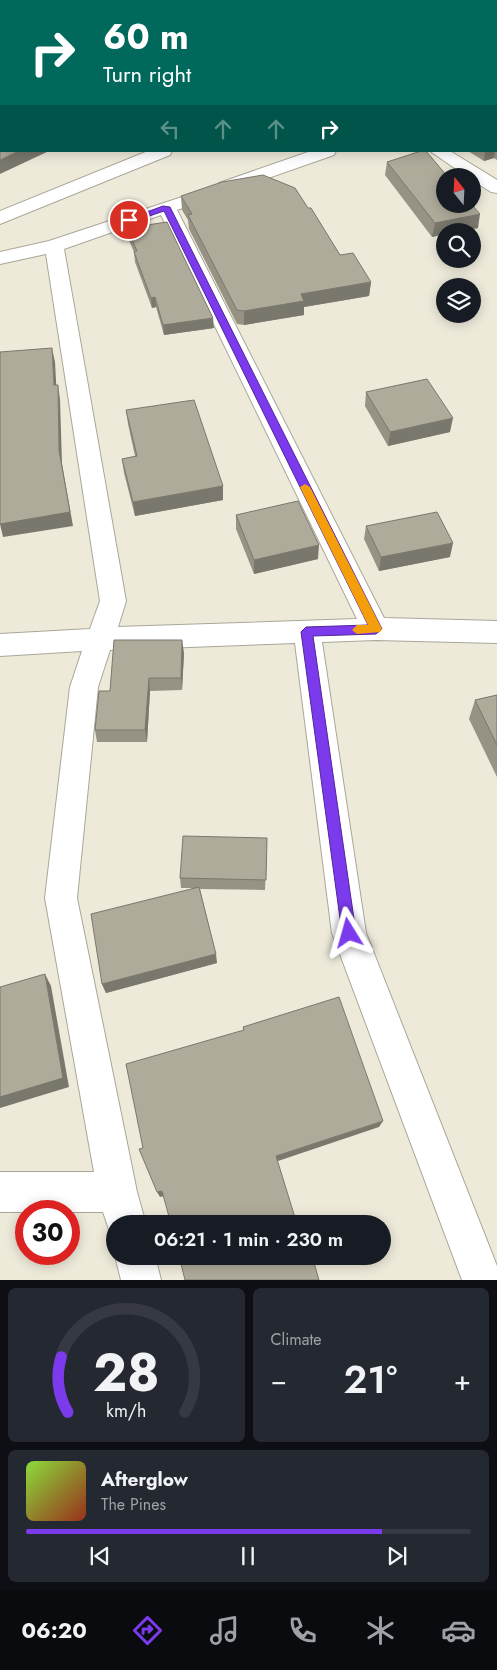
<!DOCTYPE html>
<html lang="en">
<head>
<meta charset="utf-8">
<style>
  body { margin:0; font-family:Jost,sans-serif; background:#242831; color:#f1f3f6; height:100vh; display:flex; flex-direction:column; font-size:19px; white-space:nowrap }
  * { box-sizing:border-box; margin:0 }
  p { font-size:16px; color:#9ea1a6 }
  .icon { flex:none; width:28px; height:28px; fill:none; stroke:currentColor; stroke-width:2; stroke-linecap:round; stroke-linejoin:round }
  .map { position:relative; height:1280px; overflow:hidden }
  .drawer { display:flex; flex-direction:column; gap:8px; padding:8px; background:#0d0f14; flex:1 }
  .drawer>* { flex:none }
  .banner { position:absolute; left:0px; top:0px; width:498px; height:152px; box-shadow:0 2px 12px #0003; background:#00695c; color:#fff; overflow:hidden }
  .needle { width:32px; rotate:342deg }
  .controls { position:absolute; left:436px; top:168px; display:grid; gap:10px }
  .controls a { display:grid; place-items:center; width:45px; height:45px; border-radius:50%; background:#171b24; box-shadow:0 2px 12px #0003; font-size:25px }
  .speed { position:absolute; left:15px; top:1200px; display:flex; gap:10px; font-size:25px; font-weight:700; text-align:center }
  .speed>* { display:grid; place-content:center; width:65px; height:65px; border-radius:50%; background:#171b24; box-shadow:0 2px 12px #0003; line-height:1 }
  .speed .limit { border:8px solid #d22; background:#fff; color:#111 }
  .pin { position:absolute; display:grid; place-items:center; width:42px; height:42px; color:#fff; margin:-21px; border:2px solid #fff; border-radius:50%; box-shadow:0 1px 5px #0007 }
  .me { position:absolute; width:55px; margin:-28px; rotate:352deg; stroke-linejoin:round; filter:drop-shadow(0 0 4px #0008) }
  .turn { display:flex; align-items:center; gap:18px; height:105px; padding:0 20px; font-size:22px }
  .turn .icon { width:65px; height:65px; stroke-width:2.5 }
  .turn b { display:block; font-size:35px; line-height:42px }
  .lanes { display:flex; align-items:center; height:48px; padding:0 20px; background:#0003; justify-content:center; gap:25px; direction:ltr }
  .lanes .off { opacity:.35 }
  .big { font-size:38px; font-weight:600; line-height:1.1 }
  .drawer .widget { flex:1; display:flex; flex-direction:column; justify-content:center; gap:8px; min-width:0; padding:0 18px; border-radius:8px; background:#242831 }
  .drawer .dial { align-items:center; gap:0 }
  .dial svg { height:130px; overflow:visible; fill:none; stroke:#363941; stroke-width:7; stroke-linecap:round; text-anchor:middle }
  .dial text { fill:#f1f3f6; stroke:none }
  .song { display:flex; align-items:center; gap:15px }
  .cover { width:60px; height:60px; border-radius:8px; background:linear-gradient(135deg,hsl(90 70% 55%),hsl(10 70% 35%)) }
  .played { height:5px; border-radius:2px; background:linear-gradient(90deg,#7c3aed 80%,#363941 80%) }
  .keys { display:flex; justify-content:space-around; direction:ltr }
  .heat { display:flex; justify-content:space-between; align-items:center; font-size:28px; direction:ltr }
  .drawer .tiles { flex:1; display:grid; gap:8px; grid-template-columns:1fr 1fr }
  .widget:last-child { grid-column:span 2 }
  .trip { position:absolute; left:106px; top:1215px; width:285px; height:50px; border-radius:25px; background:#171b24; box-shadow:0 2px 12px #0003; font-weight:600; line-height:50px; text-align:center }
  .menu { display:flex; height:80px; justify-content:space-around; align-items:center; background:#090b0e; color:#9ea1a6 }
  .menu .icon { width:35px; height:35px }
  .menu .active { color:#7c3aed }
  .menu b { font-size:22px; color:#f1f3f6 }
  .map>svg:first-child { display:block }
</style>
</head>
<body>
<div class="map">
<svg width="497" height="1280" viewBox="0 0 497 1280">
  <rect width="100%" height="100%" fill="#edeada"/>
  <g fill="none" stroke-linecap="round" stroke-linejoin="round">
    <defs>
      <g id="street">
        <polygon points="121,0 138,0 139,1 122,1"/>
        <polygon points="148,151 172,151 170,155 0,224 0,211"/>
        <polygon points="311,151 336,151 334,155 231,191 225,192 219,191 216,187 219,183"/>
        <polygon points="430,151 450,151 497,180 497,193 491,192 472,180 472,176 466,176"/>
        <path d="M 182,197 L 188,198 L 191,202 L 188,206 L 177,210 L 384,618 L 497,621 L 497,643 L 376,640 L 322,642 L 366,933 L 497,1266 L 497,1280 L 462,1280 L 332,933 L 295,643 L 110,650 L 98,687 L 77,898 L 137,1192 L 146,1224 L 115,1224 L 115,1239 L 112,1238 L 103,1212 L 0,1212 L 0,1172 L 94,1172 L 45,898 L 70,687 L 82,651 L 0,656 L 0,634 L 90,629 L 100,601 L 46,254 L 0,264 L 0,252 L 49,241 ZM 161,215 L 357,619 L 118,627 L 126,601 L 64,249 Z"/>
        <polygon points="115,1256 155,1256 161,1280 121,1280"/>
      </g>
    </defs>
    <use href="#street" stroke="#aaa798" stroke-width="2"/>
    <use href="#street" fill="#fff" fill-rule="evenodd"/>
  </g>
  <g fill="#969385">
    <polygon points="0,0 1,1 1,23 0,23"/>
    <polygon points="496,11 497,11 497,160 494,158 484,161 468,151 496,151"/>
    <polygon points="387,162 478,228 462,231 445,231 445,234 432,237 385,175"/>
    <polygon points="181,196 308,208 340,255 371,282 369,296 304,307 304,315 244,325 237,324 189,229 188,220 182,210"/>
    <polygon points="127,228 214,328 164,335 156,307 152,308 135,262 134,252 128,238"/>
    <polygon points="366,392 450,432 388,446 365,406"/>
    <polygon points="126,410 223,486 223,500 135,516 124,473 122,459 135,456 128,424"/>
    <polygon points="236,515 318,559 254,574 236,529"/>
    <polygon points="366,526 450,557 379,571 364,539"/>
    <polygon points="184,653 182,690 150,691 147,742 97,742 95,730 110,691"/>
    <polygon points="497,695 497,777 469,719 475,700"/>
    <polygon points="267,838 265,890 200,889 217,963 106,993 102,984 192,888 181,888 180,878"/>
  </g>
  <g fill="#7a786c">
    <polygon points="19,151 49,151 0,174 0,160"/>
    <polygon points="485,151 495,151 494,158 484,161"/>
    <polygon points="480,214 478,228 462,231 445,231 445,234 432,237 435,223"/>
    <polygon points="371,282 369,296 304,307 304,315 244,325 244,311 301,294"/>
    <polygon points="155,297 156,307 152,308 151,298"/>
    <polygon points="213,318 214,328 164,335 163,325"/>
    <polygon points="52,348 55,362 57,399 54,385"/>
    <polygon points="58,385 60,399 62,464 73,526 3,537 0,524 59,450"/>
    <polygon points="453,418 450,432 388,446 390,432"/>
    <polygon points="223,486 223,500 135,516 133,502"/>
    <polygon points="453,543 450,557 379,571 381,557"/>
    <polygon points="319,545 318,559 254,574 254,560"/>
    <polygon points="182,640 184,653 182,690 181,678"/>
    <polygon points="149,678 150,691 147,742 145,730"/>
    <polygon points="216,954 217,963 106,993 102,984"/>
    <polygon points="45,974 51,986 69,1087 0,1108 0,1097"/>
    <polygon points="383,1121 379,1127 275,1162 276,1156"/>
    <polygon points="162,1191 165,1196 160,1197 157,1192"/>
  </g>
  <g fill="#aeab9b" stroke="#7a786c">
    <polygon points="0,0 107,0 111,1 1,1 1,13 0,12"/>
    <polygon points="151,0 284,0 286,1 203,1 202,0 200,1 146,1"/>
    <polygon points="470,0 473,0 476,1 466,1"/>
    <polygon points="496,11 497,11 497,45 496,45 497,145 496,145"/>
    <polygon points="0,115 1,116 1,151 19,151 0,160"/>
    <polygon points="421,151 426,151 447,176 445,176 445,204 471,204 480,214 435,223 387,162"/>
    <polygon points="263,175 295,188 308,208 311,208 340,255 353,253 371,282 301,294 304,301 244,311 237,310 188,215 192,214 181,196 222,182"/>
    <polygon points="167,222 213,318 163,325 155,297 151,298 134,252 137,251 127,228"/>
    <polygon points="52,348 54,385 58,385 59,450 70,512 0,524 0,352"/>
    <polygon points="427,379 453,418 390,432 366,392"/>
    <polygon points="194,400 223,486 133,502 122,459 137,456 126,410"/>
    <polygon points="298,501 319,545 254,560 236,515"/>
    <polygon points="437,512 453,543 381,557 366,526"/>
    <polygon points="114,640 182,640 181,678 149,678 145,730 95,730 99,691 110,691"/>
    <polygon points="497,695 497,745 475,700"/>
    <polygon points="183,836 267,838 266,880 180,878"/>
    <polygon points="199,887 216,954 102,984 91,914"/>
    <polygon points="45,974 63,1078 0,1097 0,987"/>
    <polygon points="339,997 383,1121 276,1156 297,1224 171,1224 162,1191 157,1192 139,1149 143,1148 126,1064 244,1030 243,1027"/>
    <polygon points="179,1256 312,1256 319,1280 185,1280"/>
  </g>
  <polygon fill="#7c3aed" stroke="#51269a" points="163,206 170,207 382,629 376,634 313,636 356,933 354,937 349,939 344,937 342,933 301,632 306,627 368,625 164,211 129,223 125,220"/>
  <polygon fill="#f59e0b" points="305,484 310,487 382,629 380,632 357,634 352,630 357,625 368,625 300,487"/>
</svg>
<div class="controls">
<a><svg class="needle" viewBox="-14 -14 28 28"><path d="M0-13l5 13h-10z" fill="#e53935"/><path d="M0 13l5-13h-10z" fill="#9ea1a6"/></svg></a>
<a><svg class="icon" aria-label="search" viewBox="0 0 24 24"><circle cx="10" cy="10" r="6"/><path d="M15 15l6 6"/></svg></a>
<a><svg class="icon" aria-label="layers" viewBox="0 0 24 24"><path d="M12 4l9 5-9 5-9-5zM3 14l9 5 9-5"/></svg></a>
</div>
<div class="speed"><div class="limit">30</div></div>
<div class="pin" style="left:129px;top:220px;background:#d93025"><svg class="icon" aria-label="arrive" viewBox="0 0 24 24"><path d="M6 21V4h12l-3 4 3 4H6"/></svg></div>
<svg class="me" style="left:349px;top:933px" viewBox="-20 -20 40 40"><path d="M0-17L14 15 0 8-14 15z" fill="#7c3aed" stroke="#fff" stroke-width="4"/></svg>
<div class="trip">06:21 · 1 min · 230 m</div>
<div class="banner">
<div class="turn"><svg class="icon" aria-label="right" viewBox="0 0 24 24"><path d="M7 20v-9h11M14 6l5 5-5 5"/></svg><div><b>60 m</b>Turn right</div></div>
<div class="lanes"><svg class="icon off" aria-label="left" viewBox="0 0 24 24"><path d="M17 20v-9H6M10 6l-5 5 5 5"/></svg><svg class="icon off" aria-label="ahead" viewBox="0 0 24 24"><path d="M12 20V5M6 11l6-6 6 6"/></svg><svg class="icon off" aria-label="ahead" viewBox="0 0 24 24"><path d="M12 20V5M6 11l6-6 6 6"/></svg><svg class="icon" aria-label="right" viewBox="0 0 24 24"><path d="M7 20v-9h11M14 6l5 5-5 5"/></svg></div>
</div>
</div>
<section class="drawer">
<div class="tiles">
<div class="widget dial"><svg viewBox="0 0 100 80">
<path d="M14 69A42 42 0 1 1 86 69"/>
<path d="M14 69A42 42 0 0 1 10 35" stroke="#7c3aed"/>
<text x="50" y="56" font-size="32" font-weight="700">28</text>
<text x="50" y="72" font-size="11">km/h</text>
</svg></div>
<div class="widget"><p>Climate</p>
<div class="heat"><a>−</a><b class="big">21°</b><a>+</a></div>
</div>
<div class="widget">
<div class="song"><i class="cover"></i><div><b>Afterglow</b><p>The Pines</p></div></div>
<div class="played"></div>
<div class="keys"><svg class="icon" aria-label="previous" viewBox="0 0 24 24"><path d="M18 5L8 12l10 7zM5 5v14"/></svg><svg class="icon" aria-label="pause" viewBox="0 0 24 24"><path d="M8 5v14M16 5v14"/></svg><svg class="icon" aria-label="next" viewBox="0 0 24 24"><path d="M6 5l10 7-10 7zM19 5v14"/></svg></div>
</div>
</div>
</section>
<nav class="menu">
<b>06:20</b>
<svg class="icon active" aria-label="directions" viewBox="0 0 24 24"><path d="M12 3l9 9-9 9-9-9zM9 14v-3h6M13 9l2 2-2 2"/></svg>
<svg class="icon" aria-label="music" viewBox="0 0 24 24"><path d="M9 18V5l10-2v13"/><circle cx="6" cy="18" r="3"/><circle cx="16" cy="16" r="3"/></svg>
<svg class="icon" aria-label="phone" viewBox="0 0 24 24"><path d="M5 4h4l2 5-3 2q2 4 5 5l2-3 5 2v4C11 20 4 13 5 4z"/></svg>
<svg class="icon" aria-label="climate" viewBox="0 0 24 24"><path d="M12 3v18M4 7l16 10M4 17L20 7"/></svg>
<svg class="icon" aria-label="car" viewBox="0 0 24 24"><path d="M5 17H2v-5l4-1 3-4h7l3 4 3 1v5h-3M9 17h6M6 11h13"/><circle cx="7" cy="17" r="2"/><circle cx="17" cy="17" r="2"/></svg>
</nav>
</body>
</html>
